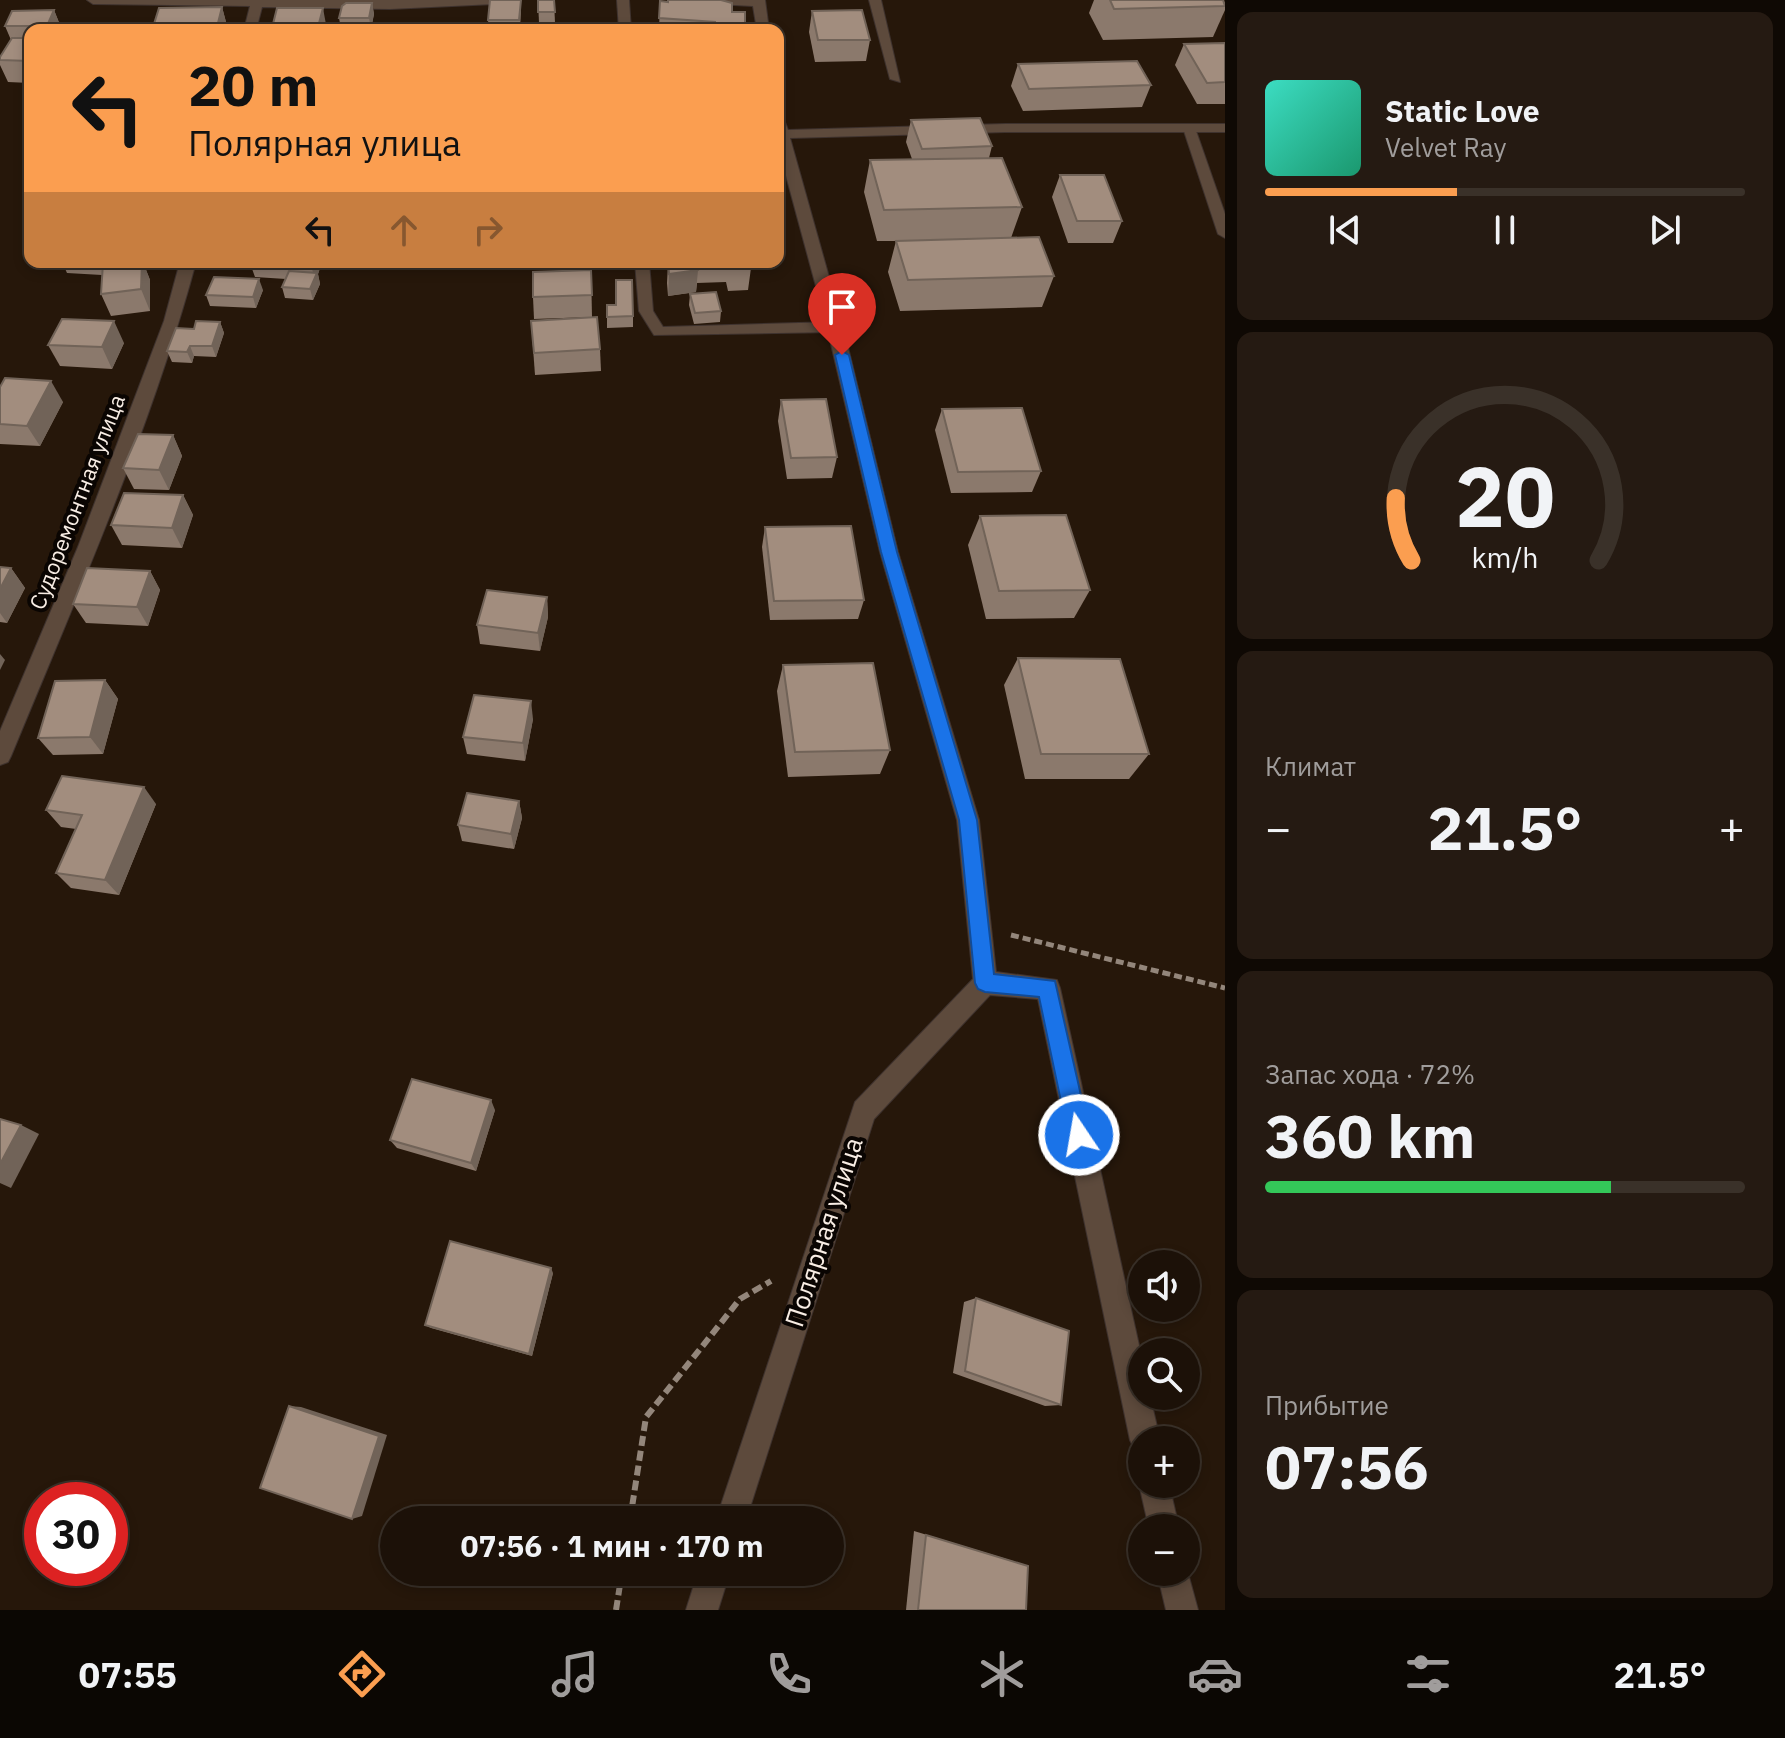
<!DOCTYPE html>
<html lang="ru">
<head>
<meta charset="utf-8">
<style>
  body { margin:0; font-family:"IBM Plex Sans",sans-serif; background:#251a12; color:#f1f3f6; height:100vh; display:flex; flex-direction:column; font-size:30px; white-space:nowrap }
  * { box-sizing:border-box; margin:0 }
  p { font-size:26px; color:#a09d9c }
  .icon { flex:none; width:44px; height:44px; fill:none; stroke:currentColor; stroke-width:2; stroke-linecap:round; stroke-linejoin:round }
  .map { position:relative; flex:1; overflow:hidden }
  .side { display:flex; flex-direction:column; gap:12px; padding:12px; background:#0f0904; width:560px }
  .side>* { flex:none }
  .hud { position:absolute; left:24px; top:24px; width:760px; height:244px; border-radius:16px; box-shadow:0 4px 12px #0003,0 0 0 2px #3a3129; background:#fb9e50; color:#111; overflow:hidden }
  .controls { position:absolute; left:1128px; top:1250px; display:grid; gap:16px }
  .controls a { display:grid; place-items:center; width:72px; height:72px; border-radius:50%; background:#1c1108; box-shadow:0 4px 12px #0003,0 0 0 2px #3a3129; font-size:40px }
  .speed { position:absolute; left:24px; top:1482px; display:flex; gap:16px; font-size:40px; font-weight:700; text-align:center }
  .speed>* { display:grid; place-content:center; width:104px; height:104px; border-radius:50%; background:#1c1108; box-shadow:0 4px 12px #0003,0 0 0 2px #3a3129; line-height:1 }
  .speed .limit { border:12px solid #d22; background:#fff; color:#111 }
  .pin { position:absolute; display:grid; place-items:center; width:68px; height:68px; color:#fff; margin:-82px -34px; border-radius:50% 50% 50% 0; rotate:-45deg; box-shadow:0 0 8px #0007 }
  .pin .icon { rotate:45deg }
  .me { position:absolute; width:88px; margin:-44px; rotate:348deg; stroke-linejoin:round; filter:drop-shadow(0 0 6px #0008) }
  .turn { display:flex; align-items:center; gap:28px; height:168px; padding:0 32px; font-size:36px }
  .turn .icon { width:104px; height:104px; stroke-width:2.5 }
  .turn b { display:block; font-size:56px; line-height:68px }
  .lanes { display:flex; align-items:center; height:76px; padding:0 32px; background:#0003; justify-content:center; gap:40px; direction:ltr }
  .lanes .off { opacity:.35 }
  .big { font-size:60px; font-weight:700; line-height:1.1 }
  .side .tile { flex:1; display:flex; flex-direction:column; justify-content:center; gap:12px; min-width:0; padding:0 28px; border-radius:16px; background:#251a12 }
  .side .dial { align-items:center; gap:0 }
  .dial svg { height:208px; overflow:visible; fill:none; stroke:#3a3129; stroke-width:7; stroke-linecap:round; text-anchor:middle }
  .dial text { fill:#f1f3f6; stroke:none }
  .song { display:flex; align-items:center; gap:24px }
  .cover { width:96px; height:96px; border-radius:12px; background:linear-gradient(135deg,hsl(170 70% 55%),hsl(160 70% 35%)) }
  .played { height:8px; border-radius:4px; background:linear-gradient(90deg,#fb9e50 40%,#3a3129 40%) }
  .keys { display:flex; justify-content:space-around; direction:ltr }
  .heat { display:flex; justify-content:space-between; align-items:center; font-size:44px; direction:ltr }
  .charge { height:12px; border-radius:6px; background:linear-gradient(90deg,#34c759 72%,#3a3129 0) }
  .trip { position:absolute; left:380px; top:1506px; width:464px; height:80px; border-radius:40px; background:#1c1108; box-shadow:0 4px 12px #0003,0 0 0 2px #3a3129; font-weight:700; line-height:80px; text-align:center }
  .tabs { display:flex; height:128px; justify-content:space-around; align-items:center; background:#0b0703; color:#a09d9c }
  .tabs .icon { width:56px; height:56px }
  .tabs .active { color:#fb9e50 }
  .tabs b { font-size:36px; color:#f1f3f6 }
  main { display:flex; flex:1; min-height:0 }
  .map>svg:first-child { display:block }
</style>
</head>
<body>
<main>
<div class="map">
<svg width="1225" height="1610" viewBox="0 0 1225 1610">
  <rect width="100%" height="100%" fill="#26170a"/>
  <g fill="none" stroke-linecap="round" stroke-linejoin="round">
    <defs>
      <g id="service">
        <polygon points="617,0 629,0 631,30 619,30"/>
        <polygon points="869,0 881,0 900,82 890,79"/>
        <polygon points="1189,124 1195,128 1225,214 1225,238 1218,234 1183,128"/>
        <polygon points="635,262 649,262 653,311 663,327 835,322 842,327 835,332 654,335 639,311"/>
      </g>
      <g id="minor">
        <polygon points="87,0 500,0 494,4 390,9 262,7 256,30 244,30 250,6 93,4"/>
        <polygon points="709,0 765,0 769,30 757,30 753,6 715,4"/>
        <polygon points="778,116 783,117 788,130 1005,124 1225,124 1225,132 1005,132 790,138 843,327 898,552 979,820 996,972 1057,980 1060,988 1142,1359 1142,1396 1150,1396 1160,1440 1142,1440 1142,1454 1135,1450 1130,1440 1038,999 990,995 874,1119 746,1520 716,1520 855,1102 973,979 957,820 880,552 827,327 778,146"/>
        <path d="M 180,262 L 196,262 C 151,429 77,596 11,756 L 8,762 L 0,765 L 0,731 L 78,547 L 164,321 Z"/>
        <polygon points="1142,1477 1142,1484 1169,1484 1179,1528 1149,1528 1139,1484"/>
        <polygon points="1186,1566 1198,1610 1166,1610 1157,1572 1186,1572"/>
        <polygon points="698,1572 730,1572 718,1610 686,1610"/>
      </g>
    </defs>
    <use href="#service" stroke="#3e322e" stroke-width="2"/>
    <use href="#minor" stroke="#3e322e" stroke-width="2"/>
    <polyline stroke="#93867b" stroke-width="5" stroke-dasharray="8 4" stroke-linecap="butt" points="1011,935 1225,988"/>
    <g stroke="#93867b" stroke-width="6" stroke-dasharray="10 5" stroke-linecap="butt">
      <polyline points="630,1520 646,1417 740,1299 771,1281"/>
      <polyline points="616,1610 622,1572"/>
    </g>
    <use href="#service" fill="#5d4a3c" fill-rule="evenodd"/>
    <use href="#minor" fill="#5d4a3c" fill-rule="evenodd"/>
  </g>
  <g fill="#8b796c">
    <polygon points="538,0 554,0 555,23 539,23"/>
    <polygon points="1094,0 1223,0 1225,3 1225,10 1213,37 1103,40 1089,13"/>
    <polygon points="660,1 732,12 745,12 744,30 659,30"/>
    <polygon points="372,3 374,14 371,29 341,29 339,18"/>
    <polygon points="222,7 228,30 156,30 154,24"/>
    <polygon points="277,8 327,30 272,30"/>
    <polygon points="54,10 62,30 30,30 30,83 8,82 0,65 0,57 11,40 5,26"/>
    <polygon points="521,10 520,30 489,30 488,20"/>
    <polygon points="812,11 870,40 866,61 815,62 809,32"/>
    <polygon points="1225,43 1225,104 1197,104 1175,65 1184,44"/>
    <polygon points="1018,64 1151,85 1142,107 1023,111 1011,86"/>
    <polygon points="911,120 992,146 989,158 1022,207 1011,238 1054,276 1042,307 900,311 888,272 896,241 877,241 864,192 870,160 912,159 906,142"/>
    <polygon points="1060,175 1122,221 1113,243 1068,243 1052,197"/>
    <polygon points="62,262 143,262 150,280 150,311 111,316 101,294 102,275 67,273"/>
    <polygon points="668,262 750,262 751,268 748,290 728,291 726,282 697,283 696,292 668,296 667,283"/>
    <polygon points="321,265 318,274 320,284 313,300 285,298 282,287 286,279 255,277 251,266"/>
    <polygon points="591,270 592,317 534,319 533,297"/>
    <polygon points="263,290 256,308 210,306 206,295"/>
    <polygon points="690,294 721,311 720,322 694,324 689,305"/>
    <polygon points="607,305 633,316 633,327 607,328"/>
    <polygon points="531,321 600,349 601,371 535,375"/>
    <polygon points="220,322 224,333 216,357 194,356 192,363 172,362 167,351 194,329"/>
    <polygon points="124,343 112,369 60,366 48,345"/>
    <polygon points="0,387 63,402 40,446 0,444"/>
    <polygon points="781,400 837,457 832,478 787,479 778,421"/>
    <polygon points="942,409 1041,471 1032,492 951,493 935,430"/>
    <polygon points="173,435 182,456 169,490 134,489 123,468"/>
    <polygon points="183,495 193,515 182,548 122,545 111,525"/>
    <polygon points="980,516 1090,590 1074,618 986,619 968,545"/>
    <polygon points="765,527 864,600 858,619 770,620 762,547"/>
    <polygon points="0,567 11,568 25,588 7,623 0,622"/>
    <polygon points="150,571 160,590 148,626 86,623 73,604"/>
    <polygon points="547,597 548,617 540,651 480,644 477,625"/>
    <polygon points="1018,658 1149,754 1129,779 1025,779 1004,685"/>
    <polygon points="783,665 890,750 880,774 788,777 777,691"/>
    <polygon points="105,680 118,699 103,754 53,755 38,738"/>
    <polygon points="533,719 525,761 467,754 463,737"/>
    <polygon points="519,801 522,818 514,849 462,841 458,825"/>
    <polygon points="156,804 119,895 71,888 56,873 76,829 61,827 46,810"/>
    <polygon points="495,1110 476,1171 397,1148 390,1140"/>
    <polygon points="553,1273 532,1356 431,1328 425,1325"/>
    <polygon points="976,1298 1061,1405 1045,1406 953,1373 964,1302"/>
    <polygon points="914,1531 1013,1561 1026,1610 906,1610"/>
  </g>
  <g fill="#716358">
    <polygon points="372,3 374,14 371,29 369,18"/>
    <polygon points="222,7 228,29 228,30 220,30 218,23"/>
    <polygon points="323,8 327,30 319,30 318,27"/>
    <polygon points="54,10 62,30 49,30 47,26"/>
    <polygon points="142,262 143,262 150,280 150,311 141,289"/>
    <polygon points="315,262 320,262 321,265 318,274 320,284 313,300 310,289 315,279 312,269"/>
    <polygon points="698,270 696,292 668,296 669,274"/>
    <polygon points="259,279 263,290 256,308 253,297"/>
    <polygon points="114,321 124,343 112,369 102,347"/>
    <polygon points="220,322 224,333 216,357 212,346"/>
    <polygon points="190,346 194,356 192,363 187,352"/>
    <polygon points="51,381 63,402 40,446 27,426"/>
    <polygon points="173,435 182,456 169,490 159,470"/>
    <polygon points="183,495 193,515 182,548 172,528"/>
    <polygon points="11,568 25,588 7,623 0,613 0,589"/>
    <polygon points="150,571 160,590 148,626 137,607"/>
    <polygon points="547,597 548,617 540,651 538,633"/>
    <polygon points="0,654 5,660 0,670"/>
    <polygon points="105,680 118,699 103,754 90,737"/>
    <polygon points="531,701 533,719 525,761 523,743"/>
    <polygon points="144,787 156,804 119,895 105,880"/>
    <polygon points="519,801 522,818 514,849 511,834"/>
    <polygon points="491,1100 495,1110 476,1171 471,1163"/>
    <polygon points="21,1125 39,1134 11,1188 0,1183 0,1164"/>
    <polygon points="551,1268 553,1273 532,1356 529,1354"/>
    <polygon points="289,1406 301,1407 387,1435 362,1516 352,1519"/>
  </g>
  <g fill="#a28d7e" stroke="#716358" stroke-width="2">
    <polygon points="490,0 521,0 519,20 488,20"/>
    <polygon points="538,0 554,0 555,12 538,12"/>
    <polygon points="668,0 721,0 732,3 732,12 745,12 745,28 715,27 715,22 659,18 660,1 668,2"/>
    <polygon points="1110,0 1223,0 1225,6 1114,9"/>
    <polygon points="346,3 372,3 369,18 339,18 342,6"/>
    <polygon points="222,7 218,23 154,24 159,8"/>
    <polygon points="277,8 323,8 318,27 272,28"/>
    <polygon points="54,10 47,26 5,26 12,11"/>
    <polygon points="862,10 870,40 818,40 812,11"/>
    <polygon points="12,38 30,38 30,61 0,60 0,57"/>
    <polygon points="1225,43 1225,82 1207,83 1184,44"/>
    <polygon points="1137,61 1151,85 1029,89 1018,64"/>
    <polygon points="980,118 992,146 922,149 911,120"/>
    <polygon points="1002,158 1022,207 884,210 870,160"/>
    <polygon points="1060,175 1104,175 1122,221 1077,221"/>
    <polygon points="1039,237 1054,276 908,280 896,241"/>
    <polygon points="108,262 142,262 141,289 101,294 103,263"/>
    <polygon points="253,262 315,262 312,269 251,266"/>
    <polygon points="668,262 696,262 698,270 669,274"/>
    <polygon points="729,262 750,262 751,268 730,269"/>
    <polygon points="591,270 592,295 533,297 533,272"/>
    <polygon points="289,271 317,273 310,289 282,287"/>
    <polygon points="214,277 259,279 253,297 206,295"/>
    <polygon points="616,280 632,280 633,316 607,317 607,305 616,305"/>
    <polygon points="716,292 721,311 695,313 690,294"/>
    <polygon points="597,317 600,349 534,353 531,321"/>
    <polygon points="62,319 114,321 102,347 48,345"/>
    <polygon points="196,321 220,322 212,346 190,346 187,352 167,351 176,328 194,329"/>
    <polygon points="5,378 51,381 27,426 0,424 0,387"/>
    <polygon points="826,399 837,457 791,458 781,400"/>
    <polygon points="1022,408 1041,471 958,472 942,409"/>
    <polygon points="138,434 173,435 159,470 123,468"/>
    <polygon points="124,493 183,495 172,528 111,525"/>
    <polygon points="1066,515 1090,590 999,591 980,516"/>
    <polygon points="851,526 864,600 774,601 765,527"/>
    <polygon points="0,567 11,568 0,589"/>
    <polygon points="87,568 150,571 137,607 73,604"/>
    <polygon points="487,590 547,597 538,633 477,625"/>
    <polygon points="1018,658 1120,659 1149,754 1041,754"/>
    <polygon points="873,663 890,750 795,752 783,665"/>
    <polygon points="105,680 90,737 38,738 55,681"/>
    <polygon points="474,695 531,701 523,743 463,737"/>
    <polygon points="62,776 144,787 105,880 56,873 82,815 46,810"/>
    <polygon points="467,793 519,801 511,834 458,825"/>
    <polygon points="412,1079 491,1100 471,1163 390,1140"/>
    <polygon points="0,1119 21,1125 0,1164"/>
    <polygon points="450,1241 551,1268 529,1354 425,1325"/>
    <polygon points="976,1298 1069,1331 1061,1405 965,1371"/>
    <polygon points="289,1406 379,1436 352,1519 260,1488"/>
    <polygon points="926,1535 1028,1566 1026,1610 918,1610"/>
  </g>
  <polygon fill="#1a73e8" stroke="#114b97" stroke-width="2" points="842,351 849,355 897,552 977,820 994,974 1055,981 1090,1135 1087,1143 1079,1146 1072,1143 1068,1135 1039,997 985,992 978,989 975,983 959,820 881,552 835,355"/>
  <g text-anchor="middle" stroke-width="8" stroke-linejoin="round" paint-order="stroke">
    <g font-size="22" fill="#f8ede4" stroke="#0a0502">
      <text transform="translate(77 502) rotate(-69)" y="8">Судоремонтная улица</text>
    </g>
    <g font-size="26" fill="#f8ede4" stroke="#0a0502">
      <text transform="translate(824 1232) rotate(-72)" y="9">Полярная улица</text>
    </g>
  </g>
</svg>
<div class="controls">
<a><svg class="icon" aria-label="sound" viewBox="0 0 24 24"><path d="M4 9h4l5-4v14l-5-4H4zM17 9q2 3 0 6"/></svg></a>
<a><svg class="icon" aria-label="search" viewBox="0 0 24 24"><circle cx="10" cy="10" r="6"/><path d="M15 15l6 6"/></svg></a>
<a>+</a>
<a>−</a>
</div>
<div class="speed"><div class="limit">30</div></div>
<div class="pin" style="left:842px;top:355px;background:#d93025"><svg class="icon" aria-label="arrive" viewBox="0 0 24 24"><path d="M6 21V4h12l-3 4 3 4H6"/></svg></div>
<svg class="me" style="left:1079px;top:1135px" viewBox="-20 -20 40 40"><circle r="17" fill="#1a73e8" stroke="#fff" stroke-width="3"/><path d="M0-11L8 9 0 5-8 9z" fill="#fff"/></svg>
<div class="trip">07:56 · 1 мин · 170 m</div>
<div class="hud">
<div class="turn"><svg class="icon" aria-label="left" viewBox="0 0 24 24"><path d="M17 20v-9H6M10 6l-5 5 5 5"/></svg><div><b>20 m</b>Полярная улица</div></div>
<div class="lanes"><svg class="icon" aria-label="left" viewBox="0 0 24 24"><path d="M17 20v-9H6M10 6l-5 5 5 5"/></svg><svg class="icon off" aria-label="ahead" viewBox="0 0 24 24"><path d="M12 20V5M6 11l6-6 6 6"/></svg><svg class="icon off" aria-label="right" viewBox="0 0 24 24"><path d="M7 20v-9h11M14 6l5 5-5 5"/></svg></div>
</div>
</div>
<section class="side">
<div class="tile">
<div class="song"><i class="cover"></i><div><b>Static Love</b><p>Velvet Ray</p></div></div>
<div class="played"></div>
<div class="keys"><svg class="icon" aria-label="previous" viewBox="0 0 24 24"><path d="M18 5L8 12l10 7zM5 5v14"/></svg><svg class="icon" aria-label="pause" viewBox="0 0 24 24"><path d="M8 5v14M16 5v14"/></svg><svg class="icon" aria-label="next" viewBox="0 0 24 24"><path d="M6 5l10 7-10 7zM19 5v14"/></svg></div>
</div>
<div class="tile dial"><svg viewBox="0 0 100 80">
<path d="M14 69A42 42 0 1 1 86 69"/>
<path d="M14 69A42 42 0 0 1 8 45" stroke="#fb9e50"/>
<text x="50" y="56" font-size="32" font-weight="700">20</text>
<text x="50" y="72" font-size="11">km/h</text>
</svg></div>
<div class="tile"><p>Климат</p>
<div class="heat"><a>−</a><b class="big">21.5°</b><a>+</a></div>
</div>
<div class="tile"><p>Запас хода · 72%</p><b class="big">360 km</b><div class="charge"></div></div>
<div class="tile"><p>Прибытие</p><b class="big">07:56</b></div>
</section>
</main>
<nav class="tabs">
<b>07:55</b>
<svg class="icon active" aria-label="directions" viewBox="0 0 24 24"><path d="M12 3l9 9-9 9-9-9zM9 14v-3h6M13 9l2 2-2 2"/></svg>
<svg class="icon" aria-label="music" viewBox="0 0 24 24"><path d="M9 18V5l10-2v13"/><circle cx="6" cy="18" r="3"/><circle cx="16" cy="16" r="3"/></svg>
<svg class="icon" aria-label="phone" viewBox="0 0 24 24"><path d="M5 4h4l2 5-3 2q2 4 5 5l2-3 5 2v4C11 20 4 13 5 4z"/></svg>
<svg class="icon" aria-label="climate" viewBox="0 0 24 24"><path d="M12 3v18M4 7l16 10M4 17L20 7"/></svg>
<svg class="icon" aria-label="car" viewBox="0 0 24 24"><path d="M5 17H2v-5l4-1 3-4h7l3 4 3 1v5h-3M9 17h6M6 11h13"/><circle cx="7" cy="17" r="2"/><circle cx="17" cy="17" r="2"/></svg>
<svg class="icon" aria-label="filters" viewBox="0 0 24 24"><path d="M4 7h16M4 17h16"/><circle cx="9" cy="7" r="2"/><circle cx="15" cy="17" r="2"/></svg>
<b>21.5°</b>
</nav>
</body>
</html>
